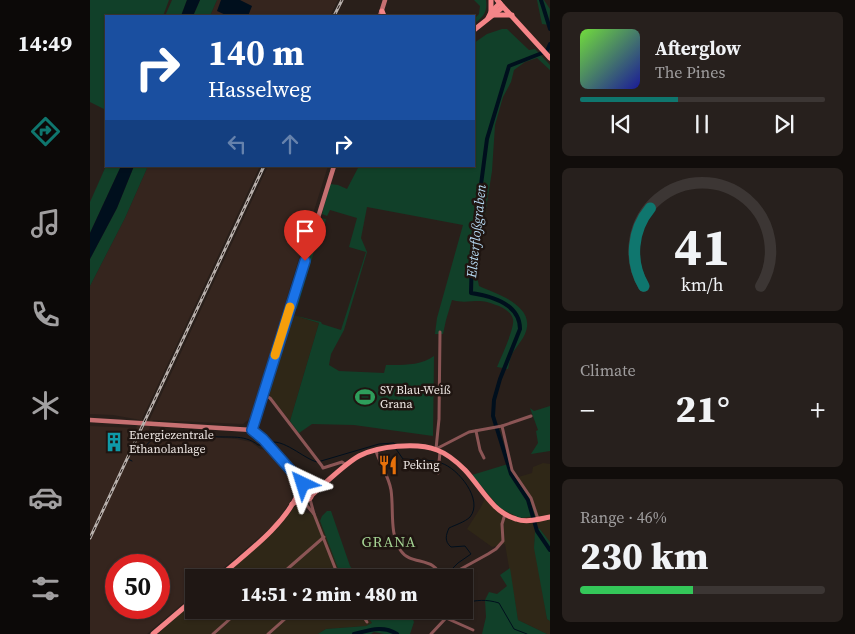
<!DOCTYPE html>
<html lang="en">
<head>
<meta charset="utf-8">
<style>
  body { margin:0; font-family:"Source Serif 4",serif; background:#27201d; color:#f1f3f6; height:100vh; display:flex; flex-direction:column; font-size:19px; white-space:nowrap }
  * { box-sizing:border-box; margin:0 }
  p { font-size:16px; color:#a19fa0 }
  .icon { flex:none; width:28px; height:28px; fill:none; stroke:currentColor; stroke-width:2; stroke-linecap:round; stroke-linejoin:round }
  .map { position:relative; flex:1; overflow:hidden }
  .drawer { display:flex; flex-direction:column; gap:12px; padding:12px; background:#110d0b; width:305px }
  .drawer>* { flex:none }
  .guide { position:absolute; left:15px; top:15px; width:370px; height:152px; border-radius:0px; box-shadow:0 1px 4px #0004,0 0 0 1px #3c3634; background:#1a4fa0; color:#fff; overflow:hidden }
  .speed { position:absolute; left:15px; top:554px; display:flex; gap:10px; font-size:25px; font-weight:700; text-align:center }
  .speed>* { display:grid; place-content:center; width:65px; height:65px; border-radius:50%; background:#1f1714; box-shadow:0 1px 4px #0004,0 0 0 1px #3c3634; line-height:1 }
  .speed .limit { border:8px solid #d22; background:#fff; color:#111 }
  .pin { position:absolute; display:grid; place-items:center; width:42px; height:42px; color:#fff; margin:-51px -21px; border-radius:50% 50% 50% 0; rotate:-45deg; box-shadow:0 0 5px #0007 }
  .pin .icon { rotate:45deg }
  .me { position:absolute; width:55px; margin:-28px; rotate:319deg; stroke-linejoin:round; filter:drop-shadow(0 0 4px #0008) }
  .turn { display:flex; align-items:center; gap:18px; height:105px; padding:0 20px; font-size:22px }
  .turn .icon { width:65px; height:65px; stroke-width:2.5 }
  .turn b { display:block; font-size:35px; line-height:42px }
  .lanes { display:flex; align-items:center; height:48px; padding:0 20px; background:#0003; justify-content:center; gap:25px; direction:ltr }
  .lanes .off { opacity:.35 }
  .big { font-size:38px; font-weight:800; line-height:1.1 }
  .drawer .card { flex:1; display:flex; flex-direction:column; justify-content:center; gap:8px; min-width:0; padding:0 18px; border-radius:8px; background:#27201d }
  .drawer .dial { align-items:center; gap:0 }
  .dial svg { height:130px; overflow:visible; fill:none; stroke:#3c3634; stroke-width:7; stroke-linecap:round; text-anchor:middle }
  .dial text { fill:#f1f3f6; stroke:none }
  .song { display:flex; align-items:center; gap:15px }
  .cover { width:60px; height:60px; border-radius:8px; background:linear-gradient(135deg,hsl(100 70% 55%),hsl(240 70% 35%)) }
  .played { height:5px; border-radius:2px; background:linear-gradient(90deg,#0f766e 40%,#3c3634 40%) }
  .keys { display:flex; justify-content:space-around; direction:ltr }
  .heat { display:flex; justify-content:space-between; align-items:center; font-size:28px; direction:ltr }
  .charge { height:8px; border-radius:4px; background:linear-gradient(90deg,#34c759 46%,#3c3634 0) }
  .trip { position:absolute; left:95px; top:569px; width:288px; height:50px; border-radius:0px; background:#1f1714; box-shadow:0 1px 4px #0004,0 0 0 1px #3c3634; font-weight:800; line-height:50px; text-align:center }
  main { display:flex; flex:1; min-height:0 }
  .tab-bar { display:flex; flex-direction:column; width:90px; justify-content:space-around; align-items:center; background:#0c0908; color:#a19fa0 }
  .tab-bar .icon { width:35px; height:35px }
  .tab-bar .on { color:#0f766e }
  .tab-bar b { font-size:22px; color:#f1f3f6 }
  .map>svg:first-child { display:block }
</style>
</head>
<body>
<main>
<nav class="tab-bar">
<b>14:49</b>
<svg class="icon on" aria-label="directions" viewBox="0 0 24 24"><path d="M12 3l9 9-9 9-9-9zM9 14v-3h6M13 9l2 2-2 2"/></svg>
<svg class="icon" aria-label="music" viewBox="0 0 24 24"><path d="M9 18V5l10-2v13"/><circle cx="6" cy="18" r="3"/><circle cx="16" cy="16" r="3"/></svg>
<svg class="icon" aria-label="phone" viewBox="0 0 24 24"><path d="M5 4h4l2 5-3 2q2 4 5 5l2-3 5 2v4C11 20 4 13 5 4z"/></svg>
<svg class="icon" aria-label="climate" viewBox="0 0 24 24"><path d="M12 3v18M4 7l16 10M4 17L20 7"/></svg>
<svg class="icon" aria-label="car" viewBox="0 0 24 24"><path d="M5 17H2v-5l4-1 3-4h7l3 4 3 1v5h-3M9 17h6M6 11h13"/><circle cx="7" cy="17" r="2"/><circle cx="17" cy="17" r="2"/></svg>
<svg class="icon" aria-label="filters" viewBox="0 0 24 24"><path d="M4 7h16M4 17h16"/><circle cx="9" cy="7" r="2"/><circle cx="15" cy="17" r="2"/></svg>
</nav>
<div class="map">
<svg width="460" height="634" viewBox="0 0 460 634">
  <rect width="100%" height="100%" fill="#291f1a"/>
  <g fill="#2f2717">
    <polygon points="203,315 229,323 200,421 177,392"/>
    <polygon points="453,463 460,464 460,542 449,528 444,540 457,619 460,621 460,634 457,634 428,620 415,544 402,547 377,529 391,507 397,494 439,497 425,478 442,473 443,467"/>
    <polygon points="206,505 213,512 227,515 252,577 131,578 188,528"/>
    <polygon points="104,601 104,610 273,610 282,623 276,626 236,629 228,634 68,634"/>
  </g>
  <g fill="#35251e" fill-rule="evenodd">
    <polygon points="127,0 248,0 240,16 120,16"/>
    <path d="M 58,166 L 170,166 L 52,419 L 59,421 L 178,166 L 238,166 L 201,284 L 162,417 L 153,424 L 63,420 L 58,432 L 146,439 L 161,442 L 170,449 L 178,450 L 195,470 L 203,485 L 201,488 L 202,499 L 185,524 L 123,577 L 104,578 L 104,594 L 57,634 L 0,634 L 0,426 L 46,428 L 51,420 L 23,415 L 0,414 L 0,286 L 35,218 ZM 26,565 L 69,565 L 69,608 L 26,608 Z"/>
  </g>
  <g fill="#114029">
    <polygon points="0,0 79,0 73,16 16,16 16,110 0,102"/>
    <polygon points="82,0 97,0 91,16 75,16"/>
    <polygon points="110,0 127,0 120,16 103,16"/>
    <path d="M 384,0 L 396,0 C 398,12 393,17 384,24 L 384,19 L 389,14 L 390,6 Z"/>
    <polygon points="447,0 454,0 460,9 459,25 452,24"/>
    <path d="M 412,29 L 417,29 L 439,50 L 445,49 L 460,65 L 460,70 L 447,58 L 435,62 L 424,70 L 421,82 L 413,97 L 405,125 L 402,171 L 386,272 L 389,286 C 407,294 447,306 435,334 C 432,341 426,347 422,354 C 420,359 419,364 418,369 L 407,367 C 411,357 425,328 423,319 C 421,312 415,309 409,306 C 403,304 396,301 390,301 C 380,301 372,303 362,300 L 356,320 L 353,334 L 345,334 L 347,318 L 373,225 L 277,207 L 271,238 L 277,252 L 254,330 L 241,354 L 239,365 L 249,371 L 294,373 L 296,365 C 312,365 330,366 344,356 L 343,436 L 264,425 L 222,424 L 209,433 L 200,421 L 229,323 L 203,315 L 231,322 L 232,324 L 251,330 L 276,252 L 259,247 L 267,218 L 240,210 L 237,216 L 232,214 L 240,184 L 248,185 L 257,189 L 269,166 L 384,166 L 384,43 L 397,34 Z"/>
    <polygon points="16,166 31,166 0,233 0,202"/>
    <polygon points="44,166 58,166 35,218 0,286 0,259 27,208"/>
    <path d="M 231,218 L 236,219 L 233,230 L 234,239 L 228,238 L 207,309 L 204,306 L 205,304 L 222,246 C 228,237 227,227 231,218 Z"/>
    <polygon points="460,406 460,451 441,454 448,443 446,431 448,430 440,408 444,411"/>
    <polygon points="418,464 421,473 439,497 445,516 430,518 410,508 382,475"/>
    <polygon points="237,511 241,511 260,566 268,577 252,577 249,571 230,521 232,516"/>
    <polygon points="449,528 460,542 460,621 457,619 444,548 445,531"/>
    <polygon points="420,568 428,620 457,634 392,634 396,617 395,600 399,592 407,594 417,586 410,575"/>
    <polygon points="273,610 293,610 296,613 305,610 319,610 324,622 320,634 294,634 284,632 281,634 228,634 236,629 276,626 282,623"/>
  </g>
  <g fill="#000f1d">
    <polygon points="97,0 110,0 103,16 91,16"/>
    <polygon points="131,0 150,0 162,6 158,16 138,16 127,11"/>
    <polygon points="31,166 44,166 27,208 0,259 0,233"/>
  </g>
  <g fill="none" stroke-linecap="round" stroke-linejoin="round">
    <g stroke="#000f1d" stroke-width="1">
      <path d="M 119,436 C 137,439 153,433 168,445 L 176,445"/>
      <path d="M 179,443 C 192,437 214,459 227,462"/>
      <path d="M 55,447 C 70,429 74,431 96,434"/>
      <path d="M 306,449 L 313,459 C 325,460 340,459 351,463 C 368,468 394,500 380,517 C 375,522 365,525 359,528 C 356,535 354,541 361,547 L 375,546 L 381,554 L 368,563 L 361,570"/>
      <polyline points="38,459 42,461"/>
      <polyline points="231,461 289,444 304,443 305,445"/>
      <polyline points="357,578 358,575"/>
      <path d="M 374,603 C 387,600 396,599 409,603 L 424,629 L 437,634"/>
    </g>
    <g stroke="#000f1d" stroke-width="4">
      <polyline points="451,0 460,29"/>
      <path d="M 460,44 L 457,51 L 419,66 L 397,139 L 382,253 L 381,293 C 401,296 430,304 430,329 L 410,379 L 404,400 L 403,416 L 421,474 L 438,500 L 447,531 L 460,550"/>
      <path d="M 264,634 C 280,630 293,625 307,634"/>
    </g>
    <g stroke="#8b5555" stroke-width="3">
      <polyline points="173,394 180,398 232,466 233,468 252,462 256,465"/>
      <polyline points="412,426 422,470 441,498 448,519"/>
      <polyline points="386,431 390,450 394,458"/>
      <polyline points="346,449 349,419 350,332"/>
      <polyline points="346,449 379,432 412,426 441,416"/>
      <path d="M 286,451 C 290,464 299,477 301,490 C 304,510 299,534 311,551 C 321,566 347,556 350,578"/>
      <polyline points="348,473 350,452"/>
      <polyline points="220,499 224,514 249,578"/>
      <polyline points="213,501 224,514"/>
      <polyline points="350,574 369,570 398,554 406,549 413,541 412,524 415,514"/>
      <polyline points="187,578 234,537"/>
      <polyline points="242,578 247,573"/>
      <polyline points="269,610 277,622"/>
      <polyline points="356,618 383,630"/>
      <polyline points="123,634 150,610"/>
      <polyline points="178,634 205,610"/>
      <polyline points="341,634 356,618 355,610"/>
    </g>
    <g stroke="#c67072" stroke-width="4.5">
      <polyline points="290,16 295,0"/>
      <polyline points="0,420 162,430 173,439 215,486"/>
      <polyline points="162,430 244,166"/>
    </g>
    <g stroke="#f58588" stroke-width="5">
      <polyline points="401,0 401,12"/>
      <polyline points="407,0 460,58"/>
      <polyline points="292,11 294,16"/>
      <polyline points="404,15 422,15"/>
      <polyline points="398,18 401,12 410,3"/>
      <polyline points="384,30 413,7"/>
      <path d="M 222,495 C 234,484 256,463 269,456 C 288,446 327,442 347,450 C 358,454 367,462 375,470 C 391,487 402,512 426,519 C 437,523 449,519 460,517"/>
      <path d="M 202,504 C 204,503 206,502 209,501 C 215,498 221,503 222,493 L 218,487 L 212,487 L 208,491 L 208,496 L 212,500"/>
      <path d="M 128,578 C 156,553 192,528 208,494"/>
      <polyline points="63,634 104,599"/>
    </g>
    <defs>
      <g id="rail">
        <polyline points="244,16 252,0"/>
        <polyline points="0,538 174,166"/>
      </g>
    </defs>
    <use href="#rail" stroke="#b8b0ac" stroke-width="3"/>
    <use href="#rail" stroke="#1f1511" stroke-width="1" stroke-dasharray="4" stroke-linecap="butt"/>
  </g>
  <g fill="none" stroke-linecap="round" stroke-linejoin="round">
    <defs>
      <polyline id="route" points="213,484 173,439 162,430 215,261"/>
    </defs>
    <use href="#route" stroke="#114b97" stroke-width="12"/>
    <use href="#route" stroke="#1a73e8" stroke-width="9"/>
    <polyline stroke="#f59e0b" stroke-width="9" points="185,355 200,307"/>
  </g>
  <defs>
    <symbol id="stadium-bare" viewBox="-9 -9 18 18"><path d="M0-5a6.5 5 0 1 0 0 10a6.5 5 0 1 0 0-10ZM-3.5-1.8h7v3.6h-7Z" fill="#2e9e5b" stroke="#1f1511" stroke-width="2.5" paint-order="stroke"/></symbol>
    <symbol id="building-bare" viewBox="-9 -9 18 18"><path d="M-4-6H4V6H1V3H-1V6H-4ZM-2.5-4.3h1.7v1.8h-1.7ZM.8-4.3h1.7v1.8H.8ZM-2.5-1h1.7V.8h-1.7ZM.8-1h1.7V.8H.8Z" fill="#0f9aa8" stroke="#1f1511" stroke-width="2.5" paint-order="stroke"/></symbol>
    <symbol id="restaurant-bare" viewBox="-9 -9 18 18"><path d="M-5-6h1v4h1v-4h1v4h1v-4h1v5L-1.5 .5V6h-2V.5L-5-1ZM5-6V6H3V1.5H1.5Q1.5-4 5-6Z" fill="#e8710a" stroke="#1f1511" stroke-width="2.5" paint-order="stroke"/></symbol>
  </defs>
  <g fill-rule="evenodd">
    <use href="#stadium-bare" x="261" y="383" width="28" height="28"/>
    <use href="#building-bare" x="10" y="428" width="28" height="28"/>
    <use href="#restaurant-bare" x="284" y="451" width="28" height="28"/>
  </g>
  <g text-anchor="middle" stroke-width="5" stroke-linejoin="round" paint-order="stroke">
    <g font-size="12" fill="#ede6e3" stroke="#1f1511" text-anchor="start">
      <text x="290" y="394">SV Blau-Weiß<tspan x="290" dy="14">Grana</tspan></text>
      <text x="39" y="439">Energiezentrale<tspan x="39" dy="14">Ethanolanlage</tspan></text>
      <text x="313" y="469">Peking</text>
    </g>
    <g font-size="14" font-style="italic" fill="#b4d7f1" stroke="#1f1511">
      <text transform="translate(386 231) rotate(-84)" y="5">Elsterfloßgraben</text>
    </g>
    <g font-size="15" letter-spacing="1" fill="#a4d393" stroke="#1f1511">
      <text x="299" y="547">GRANA</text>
    </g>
  </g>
</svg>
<div class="speed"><div class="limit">50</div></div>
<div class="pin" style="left:215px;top:261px;background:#d93025"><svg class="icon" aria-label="arrive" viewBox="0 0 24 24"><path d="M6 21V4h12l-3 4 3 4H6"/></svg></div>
<svg class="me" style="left:213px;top:484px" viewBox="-20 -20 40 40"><path d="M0-17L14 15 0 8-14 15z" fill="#1a73e8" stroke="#fff" stroke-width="4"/></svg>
<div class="trip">14:51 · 2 min · 480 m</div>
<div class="guide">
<div class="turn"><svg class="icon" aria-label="right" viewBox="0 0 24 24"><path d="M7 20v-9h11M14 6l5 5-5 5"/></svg><div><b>140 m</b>Hasselweg</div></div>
<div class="lanes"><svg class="icon off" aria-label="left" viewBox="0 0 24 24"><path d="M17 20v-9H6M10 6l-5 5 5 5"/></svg><svg class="icon off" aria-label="ahead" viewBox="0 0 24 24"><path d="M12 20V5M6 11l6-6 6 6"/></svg><svg class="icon" aria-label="right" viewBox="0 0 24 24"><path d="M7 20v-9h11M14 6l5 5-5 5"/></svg></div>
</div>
</div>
<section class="drawer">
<div class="card">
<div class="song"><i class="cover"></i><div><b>Afterglow</b><p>The Pines</p></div></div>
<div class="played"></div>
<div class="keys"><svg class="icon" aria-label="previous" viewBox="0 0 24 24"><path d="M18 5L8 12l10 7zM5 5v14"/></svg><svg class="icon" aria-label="pause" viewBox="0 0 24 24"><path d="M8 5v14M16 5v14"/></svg><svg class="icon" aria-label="next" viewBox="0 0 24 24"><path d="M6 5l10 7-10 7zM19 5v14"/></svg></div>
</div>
<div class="card dial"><svg viewBox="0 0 100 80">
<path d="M14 69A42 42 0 1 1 86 69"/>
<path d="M14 69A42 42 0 0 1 18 21" stroke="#0f766e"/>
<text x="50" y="56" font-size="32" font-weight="700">41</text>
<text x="50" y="72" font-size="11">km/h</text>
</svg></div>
<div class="card"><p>Climate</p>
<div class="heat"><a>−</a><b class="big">21°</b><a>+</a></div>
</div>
<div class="card"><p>Range · 46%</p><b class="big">230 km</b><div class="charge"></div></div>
</section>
</main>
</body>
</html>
